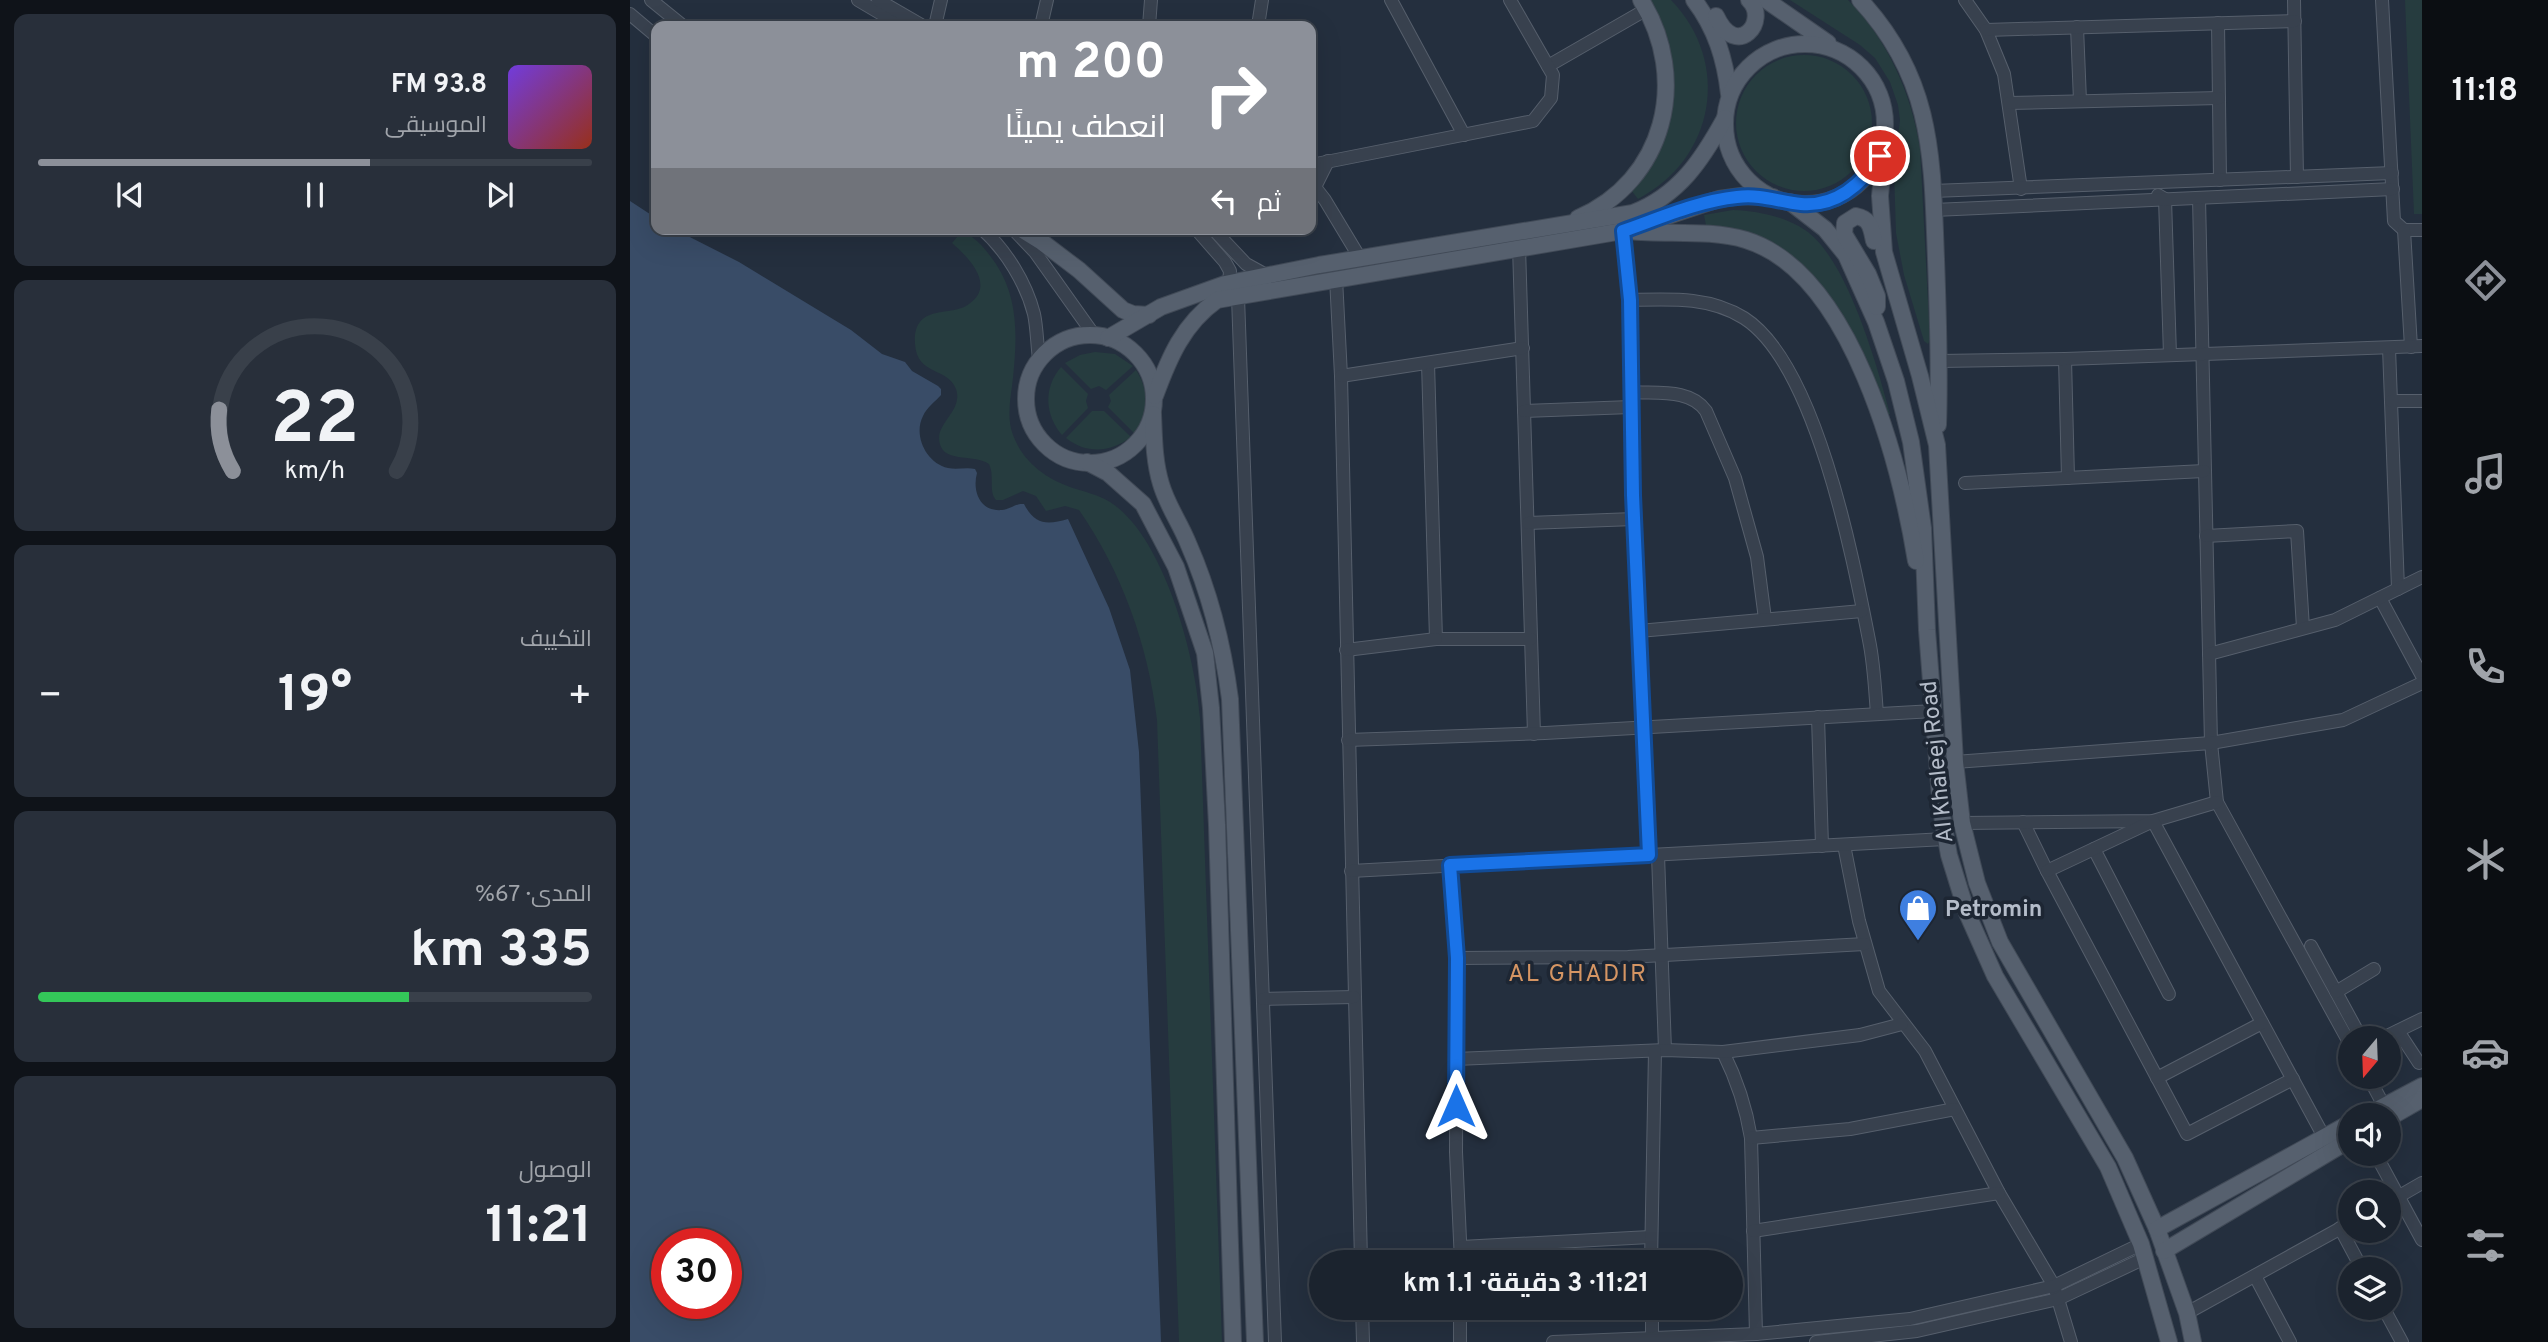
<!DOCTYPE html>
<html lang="ar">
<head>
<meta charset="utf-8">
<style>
  body { margin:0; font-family:Overpass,Cairo,sans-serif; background:#282f3a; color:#f1f3f6; direction:rtl; height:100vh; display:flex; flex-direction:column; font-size:26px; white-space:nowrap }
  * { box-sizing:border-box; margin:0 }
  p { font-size:23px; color:#a0a4aa }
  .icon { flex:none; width:38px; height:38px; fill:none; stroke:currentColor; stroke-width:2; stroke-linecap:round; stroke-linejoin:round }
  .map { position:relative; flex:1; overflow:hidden; direction:ltr }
  .panel { display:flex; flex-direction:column; gap:14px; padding:14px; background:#0f1319; width:630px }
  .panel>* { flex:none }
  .hud { position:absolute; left:21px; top:21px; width:665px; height:214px; border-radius:14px; box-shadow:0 7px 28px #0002,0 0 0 2px #39404a; direction:rtl; background:#8c9099; color:#fff; overflow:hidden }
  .needle { width:46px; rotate:199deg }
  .fabs { position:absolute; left:1708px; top:1026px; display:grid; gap:14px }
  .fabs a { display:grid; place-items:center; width:63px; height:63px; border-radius:50%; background:#1b232e; box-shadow:0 7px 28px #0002,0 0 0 2px #39404a; font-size:35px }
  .speed { position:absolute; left:21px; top:1228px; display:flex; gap:14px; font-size:35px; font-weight:700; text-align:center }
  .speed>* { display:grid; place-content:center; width:91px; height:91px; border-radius:50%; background:#1b232e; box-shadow:0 7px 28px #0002,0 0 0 2px #39404a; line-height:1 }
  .speed .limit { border:10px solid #d22; background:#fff; color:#111 }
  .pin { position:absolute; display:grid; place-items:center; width:60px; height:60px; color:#fff; margin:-30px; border:4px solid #fff; border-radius:50%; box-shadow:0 2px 7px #0007 }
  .me { position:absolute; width:77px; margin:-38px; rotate:0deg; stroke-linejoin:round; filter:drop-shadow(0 0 5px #0008) }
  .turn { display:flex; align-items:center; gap:24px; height:147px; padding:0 35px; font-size:32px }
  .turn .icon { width:91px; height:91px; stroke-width:2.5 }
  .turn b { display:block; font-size:49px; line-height:60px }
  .then { display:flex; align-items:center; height:66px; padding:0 35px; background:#0003; gap:14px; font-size:26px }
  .big { font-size:52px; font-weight:700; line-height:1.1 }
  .panel .tile { flex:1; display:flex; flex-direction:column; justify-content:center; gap:10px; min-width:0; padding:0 24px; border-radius:14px; background:#282f3a }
  .panel .dial { align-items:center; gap:0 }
  .dial svg { height:182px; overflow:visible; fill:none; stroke:#39404a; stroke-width:7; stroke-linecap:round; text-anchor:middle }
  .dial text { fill:#f1f3f6; stroke:none }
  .song { display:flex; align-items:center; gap:21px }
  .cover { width:84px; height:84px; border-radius:10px; background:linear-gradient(135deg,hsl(260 70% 55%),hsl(10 70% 35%)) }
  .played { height:7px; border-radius:4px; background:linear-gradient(90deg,#8c9099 60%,#39404a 60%) }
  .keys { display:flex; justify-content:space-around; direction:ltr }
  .heat { display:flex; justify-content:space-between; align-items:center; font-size:38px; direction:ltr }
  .charge { height:10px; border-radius:5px; background:linear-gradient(90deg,#34c759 67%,#39404a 0) }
  .trip { position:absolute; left:679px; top:1250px; width:434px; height:70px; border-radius:35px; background:#1b232e; box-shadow:0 7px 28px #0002,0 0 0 2px #39404a; font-weight:700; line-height:70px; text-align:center; direction:rtl }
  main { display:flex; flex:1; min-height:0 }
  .menu { display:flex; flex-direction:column; width:126px; justify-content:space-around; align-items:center; background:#0b0e12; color:#a0a4aa }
  .menu .icon { width:49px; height:49px }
  .menu .current { color:#8c9099 }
  .menu b { font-size:32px; color:#f1f3f6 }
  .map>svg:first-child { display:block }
</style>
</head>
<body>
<main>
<nav class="menu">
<b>11:18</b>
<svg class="icon current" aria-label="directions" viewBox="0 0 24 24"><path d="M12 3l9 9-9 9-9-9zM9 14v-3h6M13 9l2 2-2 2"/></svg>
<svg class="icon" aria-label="music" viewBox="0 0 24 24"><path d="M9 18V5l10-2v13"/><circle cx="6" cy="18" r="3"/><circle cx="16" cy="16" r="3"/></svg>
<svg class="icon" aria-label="phone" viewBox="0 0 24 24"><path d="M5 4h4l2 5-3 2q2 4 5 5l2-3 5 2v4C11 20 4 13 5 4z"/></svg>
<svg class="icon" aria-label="climate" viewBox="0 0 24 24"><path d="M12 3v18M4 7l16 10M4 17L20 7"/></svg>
<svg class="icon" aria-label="car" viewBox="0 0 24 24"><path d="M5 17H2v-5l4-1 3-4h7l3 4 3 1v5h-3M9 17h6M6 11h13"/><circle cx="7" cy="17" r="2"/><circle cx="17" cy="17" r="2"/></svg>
<svg class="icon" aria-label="filters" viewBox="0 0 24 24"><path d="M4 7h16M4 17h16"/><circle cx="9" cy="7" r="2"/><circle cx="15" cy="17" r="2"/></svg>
</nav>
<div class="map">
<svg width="1792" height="1342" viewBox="0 0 1792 1342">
  <rect width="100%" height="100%" fill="#242f3e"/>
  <g fill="#263c3f">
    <path d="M 1017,0 L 1041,0 C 1102,63 1085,159 1008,199 L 1001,190 L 1016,174 L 1027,153 L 1039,116 Z"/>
    <path d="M 1160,0 L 1218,0 C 1258,40 1281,93 1290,148 L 1300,340 L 1298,344 L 1294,341 L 1274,275 L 1266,233 L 1264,171 L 1270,120 L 1268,105 L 1260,82 L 1245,58 L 1230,45 Z"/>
    <polygon points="1775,0 1792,0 1792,214 1784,214"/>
    <circle cx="1174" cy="123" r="68"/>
    <path d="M 1103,210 C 1127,211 1154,216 1175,230 C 1217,258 1247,365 1260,414 L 1255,416 L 1157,255 L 1127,237 L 1104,230 L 1076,225 L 1074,215 Z"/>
    <path d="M 332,231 C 347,238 357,251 366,264 C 389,299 387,338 383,378 C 381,397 376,416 383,435 C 393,462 415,478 440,487 C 454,492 467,494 480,502 C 534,536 566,658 570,718 L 592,1342 L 549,1342 L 527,720 C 518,645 492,572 449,510 L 435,506 L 416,511 L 406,496 L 393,491 L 373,500 L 366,500 C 358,491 365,476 359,464 C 344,454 318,462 311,447 C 301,424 334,413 326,389 C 318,367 287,376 285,344 C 283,302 321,318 339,304 C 366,285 339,258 322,243 Z"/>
    <polygon points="465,352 485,354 503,366 476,390 469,386 461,389 435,363 450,355"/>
    <path d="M 431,367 L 458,394 L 456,401 L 458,408 L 432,435 C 415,415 413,388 431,367 Z"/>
    <path d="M 506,370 C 519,390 520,414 504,433 L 478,407 L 481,401 L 479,395 Z"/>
    <path d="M 462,411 L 474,411 L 501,437 C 480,453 456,454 436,438 Z"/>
  </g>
  <path fill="#394c67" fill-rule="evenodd" d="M 0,201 L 26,218 L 26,229 L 44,229 L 109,262 L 221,330 L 252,354 L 275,362 L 282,371 L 308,386 L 311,389 L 311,395 C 305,402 297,407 293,416 C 283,435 296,463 318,468 C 327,470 336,467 345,469 L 347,473 C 342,491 350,512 372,510 C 381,509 386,503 394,504 C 405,525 417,525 438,519 L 479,608 L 500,670 L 509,752 L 531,1342 L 0,1342 ZM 37,1244 L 96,1244 L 96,1304 L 37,1304 Z"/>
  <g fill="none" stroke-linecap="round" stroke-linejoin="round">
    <defs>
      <g id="minor">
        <polyline points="21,0 53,26"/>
        <polyline points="228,0 272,26"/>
        <polyline points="248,0 293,26"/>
        <polyline points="761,0 834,135"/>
        <polyline points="1335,0 1356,30 1374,74 1391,189"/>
        <polyline points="1664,0 1667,177"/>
        <polyline points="1752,0 1764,221 1774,230 1792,230"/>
        <polyline points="0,14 26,36"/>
        <polyline points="1588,23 1590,180"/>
        <polyline points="305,26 311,0"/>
        <polyline points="411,26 417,0"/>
        <polyline points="519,26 521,0"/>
        <polyline points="628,26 632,0"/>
        <polyline points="1447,27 1450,101"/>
        <polyline points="1356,30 1665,21"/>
        <polyline points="918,66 1017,9"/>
        <polyline points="1379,103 1589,98"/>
        <polyline points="681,165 903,121 921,98 923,75 880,0"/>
        <polyline points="681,182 695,200 730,258"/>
        <polyline points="685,187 698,161"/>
        <polyline points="1303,191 1762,173"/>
        <polyline points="1528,195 1535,199 1540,355"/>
        <polyline points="1569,198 1581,743 1587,802 1720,1044"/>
        <polyline points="1304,210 1763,189"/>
        <path d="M 352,229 C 376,250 396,283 404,314 C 407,328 407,344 409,359"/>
        <polyline points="383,229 405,252 464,335"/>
        <polyline points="566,229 595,262 600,271 599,283"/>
        <polyline points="583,229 616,264 636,275"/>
        <polyline points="1774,230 1781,347"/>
        <polyline points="993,231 1000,300 1003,495 1019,855"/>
        <polyline points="889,247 904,734"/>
        <polyline points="706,278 711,376 731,1262"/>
        <polyline points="608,297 645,1342"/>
        <path d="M 1000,300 C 1039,299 1079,296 1114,318 C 1186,364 1223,558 1239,640 C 1244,664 1245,689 1247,714"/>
        <polyline points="1759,348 1768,589"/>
        <polyline points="1435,359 1438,478"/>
        <polyline points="1310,361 1435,359 1792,346"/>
        <polyline points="798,363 806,639 901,639"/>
        <polyline points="711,376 893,348"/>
        <path d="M 1001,392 C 1026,394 1060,388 1076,411 L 1105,478 L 1127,557 L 1135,619"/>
        <polyline points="1761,401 1792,401"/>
        <polyline points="894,411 1001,407"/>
        <polyline points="1335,483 1574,471"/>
        <polyline points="898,523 1004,519"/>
        <polyline points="1576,536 1667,531 1673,628"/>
        <polyline points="1750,598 1792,676"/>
        <polyline points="1009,631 1232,611"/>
        <polyline points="716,650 806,639"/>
        <polyline points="1579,654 1705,620 1792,577"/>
        <polyline points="1188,717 1192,846"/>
        <polyline points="718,740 915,733 1304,711"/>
        <polyline points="1325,762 1581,743 1713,720 1792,683"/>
        <polyline points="1393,822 1417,871 1557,1134 1663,1079"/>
        <polyline points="1332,823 1523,821 1587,802"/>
        <polyline points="1214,845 1229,921 1249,991 1295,1051 1369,1193 1424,1286 1441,1342"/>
        <polyline points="1464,849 1539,994"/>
        <polyline points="1028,855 1035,1050"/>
        <polyline points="820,865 827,958 826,1152 831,1262"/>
        <polyline points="721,871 1315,839"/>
        <polyline points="1417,871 1523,821 1694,1137"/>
        <polyline points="1681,946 1731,1038"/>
        <polyline points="827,958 998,957 1235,944"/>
        <polyline points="1706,992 1744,969"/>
        <polyline points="633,999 724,997"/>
        <polyline points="1768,1031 1789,1063"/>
        <polyline points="1753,1038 1792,1019"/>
        <path d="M 1093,1052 C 1107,1080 1116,1107 1121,1138 L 1126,1334"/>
        <polyline points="826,1059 1035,1050 1093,1052 1230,1035 1272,1024"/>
        <polyline points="1738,1076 1754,1106"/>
        <polyline points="1527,1078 1632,1023"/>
        <polyline points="1121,1138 1220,1129 1325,1109"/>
        <polyline points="1745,1153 1792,1240"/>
        <polyline points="1759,1202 1792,1183"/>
        <polyline points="1710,1228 1732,1269"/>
        <polyline points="1123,1231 1369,1193"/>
        <polyline points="831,1247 1020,1237"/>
        <polyline points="1021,1262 1025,1051"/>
        <polyline points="1625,1276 1660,1342"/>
        <polyline points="732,1307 733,1342"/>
        <polyline points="1022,1307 1022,1338"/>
        <polyline points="1753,1307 1772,1342"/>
        <polyline points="1557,1313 1720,1223"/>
        <polyline points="830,1342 830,1307"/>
        <polyline points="923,1342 1126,1334 1280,1319 1424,1286 1511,1244"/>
        <polyline points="1186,1342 1287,1331 1428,1299 1515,1258"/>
      </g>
      <g id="major">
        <path d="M 1064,0 C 1086,29 1095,59 1099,94"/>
        <polyline points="1136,0 1198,43"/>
        <path d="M 1230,0 C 1304,80 1302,158 1306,259 C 1308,315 1310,369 1308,425"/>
        <path d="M 1086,16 C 1107,61 1140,20 1119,0"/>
        <circle cx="1175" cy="124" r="80"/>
        <polyline points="1256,133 1250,196 1254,252 1290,376 1307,445 1325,762 1332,823 1347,883 1370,942 1495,1158 1527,1229 1557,1313 1563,1342"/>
        <polyline points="1160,202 1195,229 1216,255 1246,322 1266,381 1281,442 1293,528 1297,630 1311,810 1319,855 1337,913 1365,976 1478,1167 1511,1244 1539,1342"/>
        <path d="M 948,218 C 1035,181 1060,79 1011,0"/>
        <polyline points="391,229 412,242 449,270 493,310 503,314 519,315"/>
        <path d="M 999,231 C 1037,235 1079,229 1116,240 C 1222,273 1270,464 1286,561"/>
        <path d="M 1244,241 C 1241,228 1241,219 1226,216 L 1215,223 L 1214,234 L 1238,274 L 1247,296 L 1247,307"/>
        <circle cx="460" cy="399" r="64"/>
        <path d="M 478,338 L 531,307 L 595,284 L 689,265 L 1003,213 C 1049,195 1072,160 1095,118"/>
        <path d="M 525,396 C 539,358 553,324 587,300 L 993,231 L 1089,199 L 1111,196 L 1143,197"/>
        <path d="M 523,414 C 524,438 524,461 531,484 C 537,505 550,523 558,543 C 580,593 593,645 600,699 L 625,1342"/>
        <polyline points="457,462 478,473 513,504 546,567 575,653 581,708 587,825 603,1342"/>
        <polyline points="1737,1115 1792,1086"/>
        <polyline points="1759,1118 1792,1099"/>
        <polyline points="1527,1229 1720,1123"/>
        <polyline points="1534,1251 1720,1140"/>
      </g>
    </defs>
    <use href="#minor" stroke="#565f6c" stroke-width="14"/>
    <use href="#major" stroke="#414a57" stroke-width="18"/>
    <use href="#minor" stroke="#38414e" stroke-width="12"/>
    <use href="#major" stroke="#56606e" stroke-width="16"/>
  </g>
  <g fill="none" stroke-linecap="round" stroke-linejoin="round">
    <defs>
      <path id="route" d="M 826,1106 L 827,958 L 820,865 L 1019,855 L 1003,495 L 1000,300 L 993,231 C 1030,218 1068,201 1107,197 C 1132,194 1149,202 1171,204 C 1207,207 1232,184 1250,156"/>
    </defs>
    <use href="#route" stroke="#114b97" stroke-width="18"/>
    <use href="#route" stroke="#1a73e8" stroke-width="12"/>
  </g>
  <defs>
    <symbol id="shop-pin" viewBox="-11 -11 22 30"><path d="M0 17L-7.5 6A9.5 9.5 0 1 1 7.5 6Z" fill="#3f7fe0" stroke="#1d2633"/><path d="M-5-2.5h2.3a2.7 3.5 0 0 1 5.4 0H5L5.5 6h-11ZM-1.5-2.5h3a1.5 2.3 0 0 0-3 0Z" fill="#fff"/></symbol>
  </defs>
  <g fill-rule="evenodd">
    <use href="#shop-pin" x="1266" y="886" width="44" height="60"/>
  </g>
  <g text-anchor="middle" stroke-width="7" stroke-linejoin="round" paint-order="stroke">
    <g font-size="23" fill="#b4bcc9" stroke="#1d2633">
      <text transform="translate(1306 762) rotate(-96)" y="8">Al Khaleej Road</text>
    </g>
    <g font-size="23" font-weight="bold" fill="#b4bcc9" stroke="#1d2633" text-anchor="start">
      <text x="1315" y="916">Petromin</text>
    </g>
    <g font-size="24" letter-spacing="2" fill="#d59563" stroke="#1d2633">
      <text x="948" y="981">AL GHADIR</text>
    </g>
  </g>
</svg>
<div class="fabs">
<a><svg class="needle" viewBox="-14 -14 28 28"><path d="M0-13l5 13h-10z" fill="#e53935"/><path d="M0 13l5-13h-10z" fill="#a0a4aa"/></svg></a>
<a><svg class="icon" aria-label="sound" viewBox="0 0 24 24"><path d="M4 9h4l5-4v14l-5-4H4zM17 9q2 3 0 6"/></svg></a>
<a><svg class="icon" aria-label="search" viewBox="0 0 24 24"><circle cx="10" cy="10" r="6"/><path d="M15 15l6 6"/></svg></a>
<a><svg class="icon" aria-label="layers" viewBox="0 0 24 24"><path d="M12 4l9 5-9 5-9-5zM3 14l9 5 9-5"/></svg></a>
</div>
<div class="speed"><div class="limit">30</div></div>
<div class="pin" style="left:1250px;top:156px;background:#d93025"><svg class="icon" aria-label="arrive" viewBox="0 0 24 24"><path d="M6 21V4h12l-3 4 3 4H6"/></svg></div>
<svg class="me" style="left:826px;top:1106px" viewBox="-20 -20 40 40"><path d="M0-17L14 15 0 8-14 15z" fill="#1a73e8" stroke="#fff" stroke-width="4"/></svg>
<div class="trip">11:21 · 3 دقيقة · 1.1 km</div>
<div class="hud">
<div class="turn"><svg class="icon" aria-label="right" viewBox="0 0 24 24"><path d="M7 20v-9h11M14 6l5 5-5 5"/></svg><div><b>200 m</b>انعطف يمينًا</div></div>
<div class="then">ثم<svg class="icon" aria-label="left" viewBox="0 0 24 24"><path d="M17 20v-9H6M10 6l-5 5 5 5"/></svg></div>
</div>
</div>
<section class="panel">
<div class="tile">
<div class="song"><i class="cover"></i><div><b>93.8 FM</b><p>الموسيقى</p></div></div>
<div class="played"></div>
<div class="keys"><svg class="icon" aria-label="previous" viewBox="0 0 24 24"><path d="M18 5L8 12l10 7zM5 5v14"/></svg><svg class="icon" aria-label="pause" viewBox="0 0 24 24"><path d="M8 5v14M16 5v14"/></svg><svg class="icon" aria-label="next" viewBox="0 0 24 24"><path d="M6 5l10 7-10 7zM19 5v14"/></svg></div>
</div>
<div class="tile dial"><svg viewBox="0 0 100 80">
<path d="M14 69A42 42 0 1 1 86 69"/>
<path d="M14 69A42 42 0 0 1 8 42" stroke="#8c9099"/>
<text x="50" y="56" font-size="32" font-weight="700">22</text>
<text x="50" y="72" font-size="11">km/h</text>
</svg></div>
<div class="tile"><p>التكييف</p>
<div class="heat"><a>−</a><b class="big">19°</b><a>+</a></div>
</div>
<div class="tile"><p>المدى · 67%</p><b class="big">335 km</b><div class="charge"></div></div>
<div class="tile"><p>الوصول</p><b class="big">11:21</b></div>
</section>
</main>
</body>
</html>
